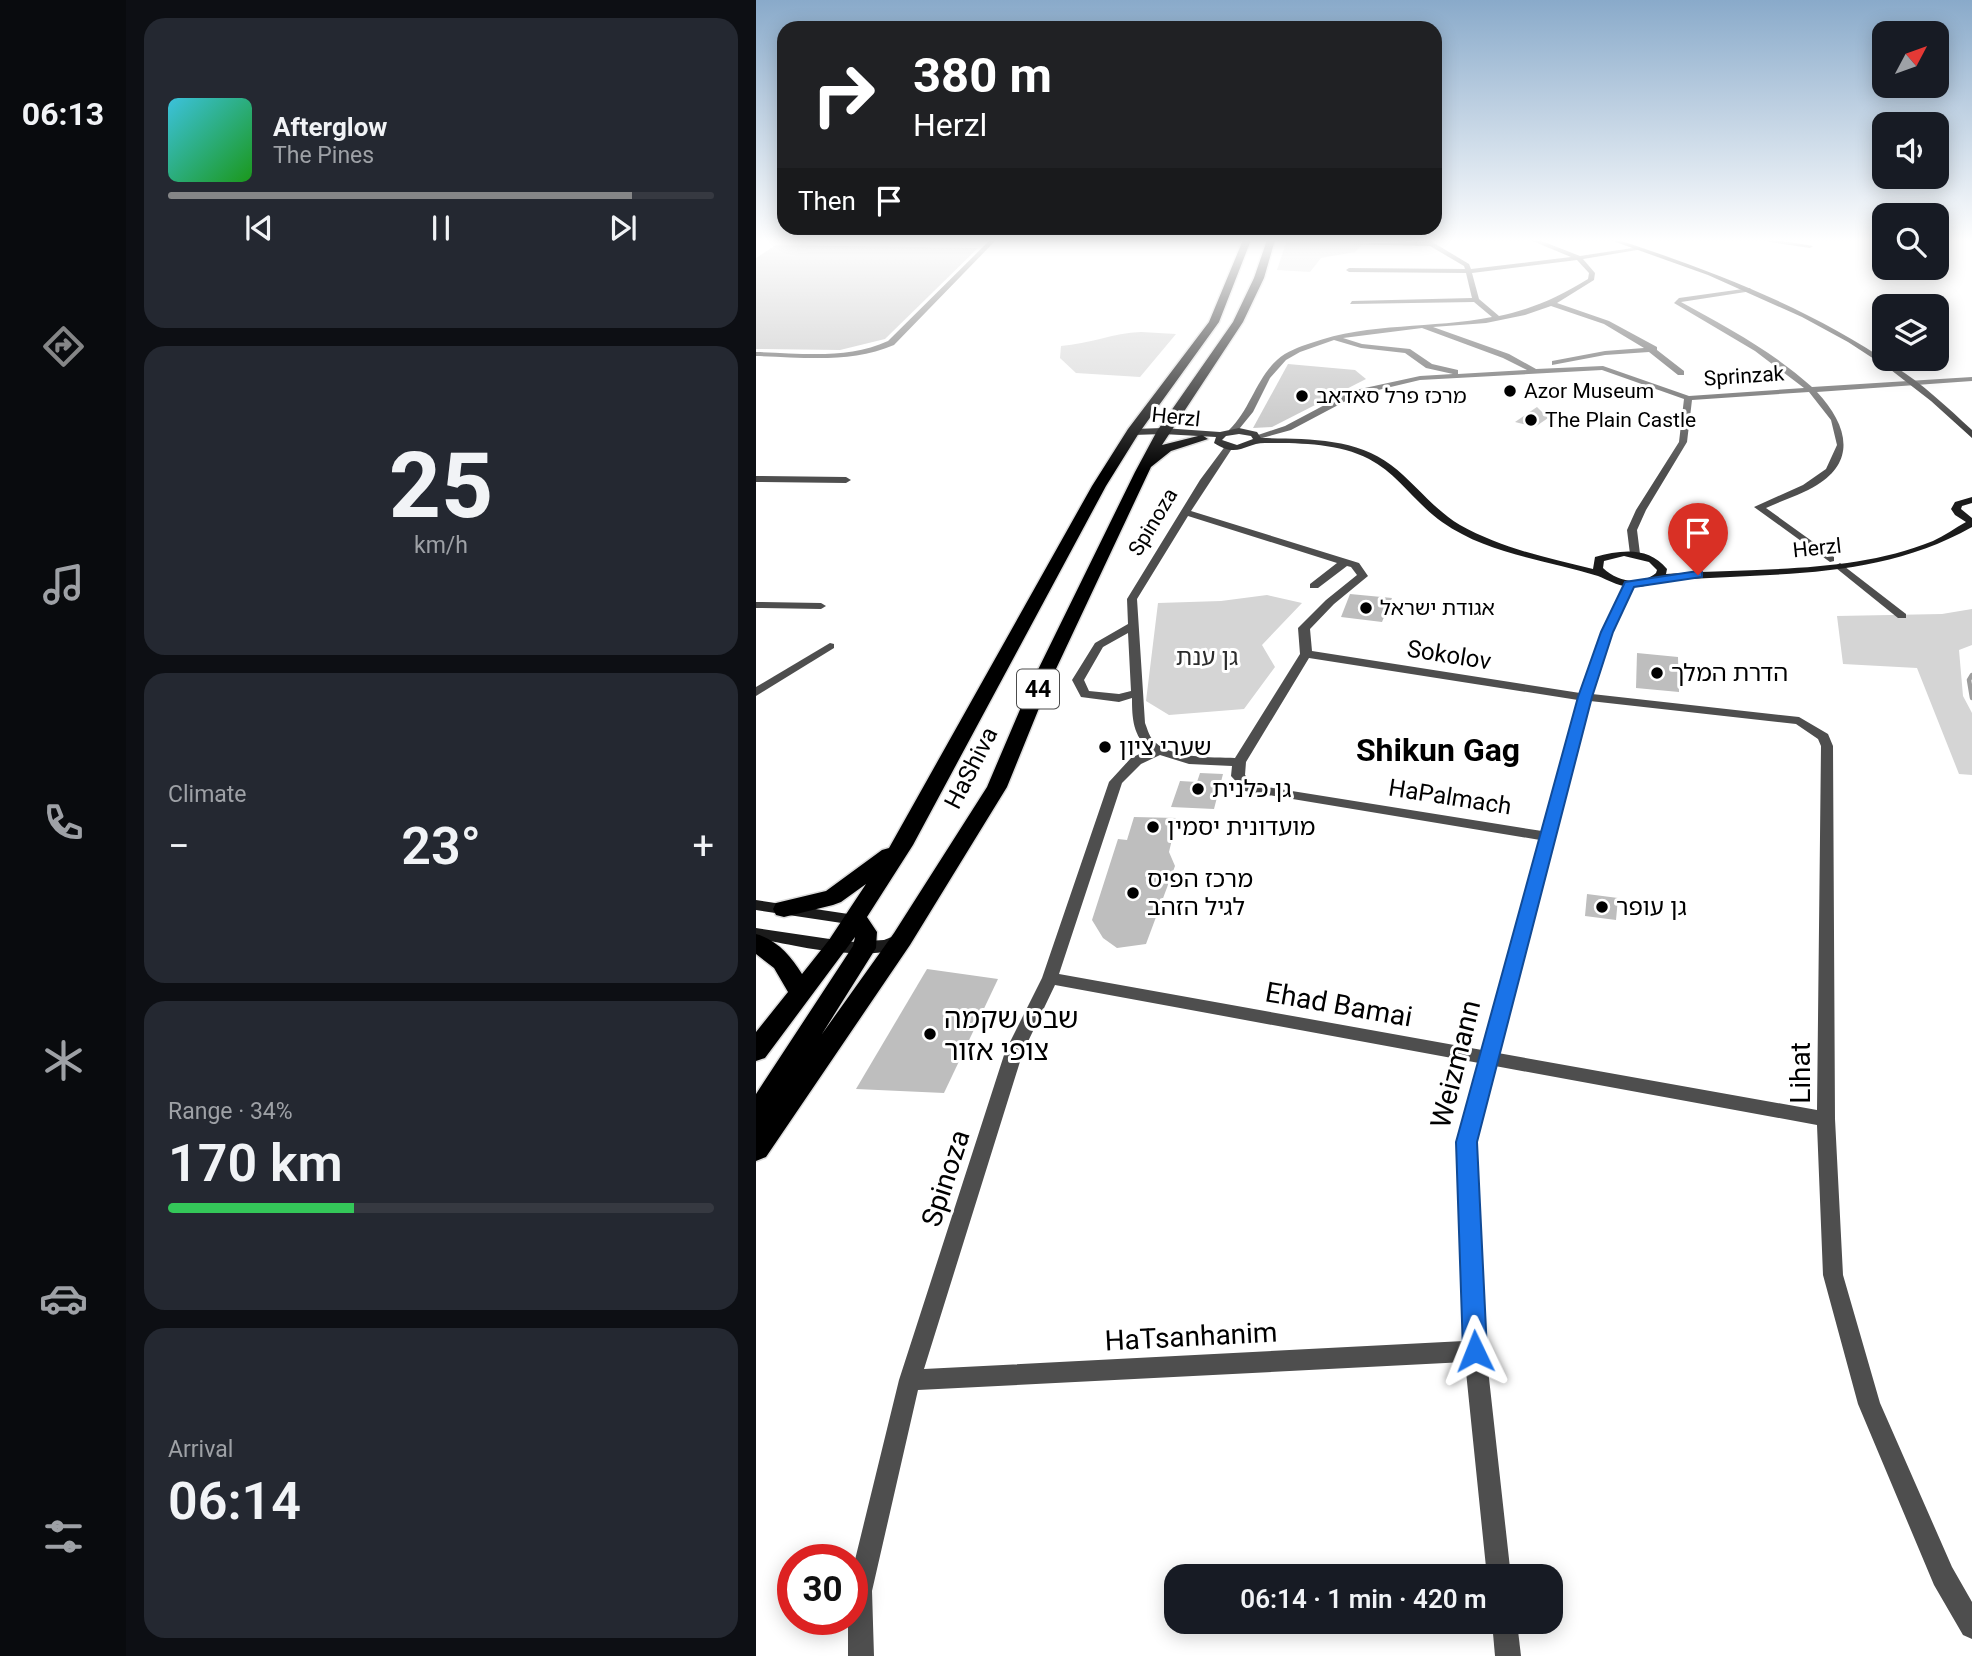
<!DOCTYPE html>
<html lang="en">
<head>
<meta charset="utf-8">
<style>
  body { margin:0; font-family:Roboto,"Noto Sans Hebrew",sans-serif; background:#242831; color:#f1f3f6; height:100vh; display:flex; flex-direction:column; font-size:26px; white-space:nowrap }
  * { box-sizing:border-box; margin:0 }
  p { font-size:23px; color:#9ea1a6 }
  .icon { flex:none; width:38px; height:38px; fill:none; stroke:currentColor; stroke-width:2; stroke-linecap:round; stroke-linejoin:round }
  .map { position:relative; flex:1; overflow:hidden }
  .drawer { display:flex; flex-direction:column; gap:18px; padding:18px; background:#0d0f14; width:630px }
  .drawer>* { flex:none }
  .banner { position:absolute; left:21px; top:21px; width:665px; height:214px; border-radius:21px; box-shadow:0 4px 18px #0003; background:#202124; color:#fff; overflow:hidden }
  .needle { width:46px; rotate:49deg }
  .tools { position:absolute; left:1116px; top:21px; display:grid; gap:14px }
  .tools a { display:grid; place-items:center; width:77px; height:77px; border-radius:14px; background:#171b24; box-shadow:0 4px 18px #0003; font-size:35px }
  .speed { position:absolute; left:21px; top:1544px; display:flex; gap:14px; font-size:35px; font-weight:700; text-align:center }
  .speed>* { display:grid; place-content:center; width:91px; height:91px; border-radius:50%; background:#171b24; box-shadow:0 4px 18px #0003; line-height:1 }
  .speed .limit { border:10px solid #d22; background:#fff; color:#111 }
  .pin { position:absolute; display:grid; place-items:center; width:60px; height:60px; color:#fff; margin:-72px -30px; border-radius:50% 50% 50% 0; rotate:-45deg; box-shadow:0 0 7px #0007 }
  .pin .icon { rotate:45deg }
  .me { position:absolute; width:77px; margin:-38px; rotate:358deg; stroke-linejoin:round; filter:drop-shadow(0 0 5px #0008) }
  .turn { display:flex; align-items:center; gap:24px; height:147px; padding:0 21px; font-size:32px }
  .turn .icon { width:91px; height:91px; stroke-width:2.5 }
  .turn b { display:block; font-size:49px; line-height:60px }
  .then { display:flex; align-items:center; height:66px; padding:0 21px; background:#0003; gap:14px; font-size:26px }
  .big { font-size:52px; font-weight:600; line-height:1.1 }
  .drawer .card { flex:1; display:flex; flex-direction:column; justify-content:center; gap:10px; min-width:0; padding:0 24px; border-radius:21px; background:#242831 }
  .drawer .dial { align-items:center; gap:0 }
  .dial b { font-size:91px; line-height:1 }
  .song { display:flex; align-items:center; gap:21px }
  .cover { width:84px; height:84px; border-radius:10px; background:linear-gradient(135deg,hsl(190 70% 55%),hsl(120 70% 35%)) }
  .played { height:7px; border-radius:4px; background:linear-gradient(90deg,#858687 85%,#363941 85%) }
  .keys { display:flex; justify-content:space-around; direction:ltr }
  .heat { display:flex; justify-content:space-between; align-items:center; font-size:38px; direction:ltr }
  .charge { height:10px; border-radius:5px; background:linear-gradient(90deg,#34c759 34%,#363941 0) }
  .trip { position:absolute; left:408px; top:1564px; width:399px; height:70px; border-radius:21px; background:#171b24; box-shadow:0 4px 18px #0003; font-weight:600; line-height:70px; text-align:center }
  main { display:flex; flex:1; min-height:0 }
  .menu { display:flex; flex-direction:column; width:126px; justify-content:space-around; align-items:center; background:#090b0e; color:#9ea1a6 }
  .menu .icon { width:49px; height:49px }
  .menu .selected { color:#858687 }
  .menu b { font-size:32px; color:#f1f3f6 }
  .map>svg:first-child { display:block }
</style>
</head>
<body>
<main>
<nav class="menu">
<b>06:13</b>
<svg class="icon selected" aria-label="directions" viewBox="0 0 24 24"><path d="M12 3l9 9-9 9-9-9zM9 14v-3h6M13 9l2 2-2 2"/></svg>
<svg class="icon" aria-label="music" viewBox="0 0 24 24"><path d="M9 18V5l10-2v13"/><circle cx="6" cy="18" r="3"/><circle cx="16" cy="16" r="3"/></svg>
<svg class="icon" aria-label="phone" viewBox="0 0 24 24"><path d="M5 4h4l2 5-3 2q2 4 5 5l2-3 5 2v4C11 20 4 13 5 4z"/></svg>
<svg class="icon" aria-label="climate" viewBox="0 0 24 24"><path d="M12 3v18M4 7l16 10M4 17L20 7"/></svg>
<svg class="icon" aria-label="car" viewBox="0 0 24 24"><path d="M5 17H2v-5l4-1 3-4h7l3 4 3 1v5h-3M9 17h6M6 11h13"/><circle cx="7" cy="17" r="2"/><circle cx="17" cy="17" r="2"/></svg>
<svg class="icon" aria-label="filters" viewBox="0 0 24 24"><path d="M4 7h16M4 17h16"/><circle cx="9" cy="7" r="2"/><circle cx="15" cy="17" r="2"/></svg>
</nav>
<section class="drawer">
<div class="card">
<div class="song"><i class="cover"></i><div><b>Afterglow</b><p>The Pines</p></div></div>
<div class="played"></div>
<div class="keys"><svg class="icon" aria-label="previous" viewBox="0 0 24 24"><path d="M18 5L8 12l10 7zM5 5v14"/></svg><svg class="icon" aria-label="pause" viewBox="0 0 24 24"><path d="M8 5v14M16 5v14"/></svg><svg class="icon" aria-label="next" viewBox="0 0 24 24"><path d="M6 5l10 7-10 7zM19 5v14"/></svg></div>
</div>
<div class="card dial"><b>25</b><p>km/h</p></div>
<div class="card"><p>Climate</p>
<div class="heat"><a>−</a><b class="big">23°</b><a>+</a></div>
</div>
<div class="card"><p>Range · 34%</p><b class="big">170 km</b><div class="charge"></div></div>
<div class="card"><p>Arrival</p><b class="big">06:14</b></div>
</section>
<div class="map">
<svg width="1216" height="1656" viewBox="0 0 1216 1656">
  <rect width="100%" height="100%" fill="#fff"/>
  <g fill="#d5d5d5">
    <polygon points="531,240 610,240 599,252 565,258 554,272 521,270"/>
    <path d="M 385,332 L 420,334 L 384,377 L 320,373 L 304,358 L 305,346 C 333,344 357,333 385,332 Z"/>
    <polygon points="511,595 546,603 506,645 519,667 488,709 413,715 390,701 402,603 465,601"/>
    <polygon points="1216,609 1216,645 1203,650 1207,696 1216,713 1216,775 1203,774 1161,668 1087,664 1081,616 1186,614"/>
  </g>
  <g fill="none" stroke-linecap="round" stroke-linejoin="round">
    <polyline stroke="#9c9c9c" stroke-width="4.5" points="1216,675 1213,680 1216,698"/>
  </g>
  <g fill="#bebebe">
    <polygon points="20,245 222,248 129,339 84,350 0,349 0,258"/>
    <polygon points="532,364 599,370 610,379 516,427 497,428"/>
    <polygon points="781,407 792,418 779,427 759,422"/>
    <polygon points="594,594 636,598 626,622 585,617"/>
    <polygon points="881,653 922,657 923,692 880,688"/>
    <polygon points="444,773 467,774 458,809 415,807 424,781 441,782"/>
    <polygon points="378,817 421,818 413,852 419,866 390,944 361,948 347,938 336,920 362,839 371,840"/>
    <polygon points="831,894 862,898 860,920 829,916"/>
    <polygon points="171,969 242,979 188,1093 100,1089"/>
  </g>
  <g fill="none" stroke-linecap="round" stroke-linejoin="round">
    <defs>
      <path id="highway" d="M 487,240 L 495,240 L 463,322 L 383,433 L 350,486 L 157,845 L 111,917 L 121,932 L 120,948 L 66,1034 L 138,933 L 231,787 L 274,686 L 379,472 L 401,431 L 477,322 L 498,278 L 511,240 L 519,240 L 508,278 L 487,322 L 406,445 L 446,435 L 452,439 L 415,451 L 395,467 L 292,686 L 251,787 L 154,945 L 10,1157 L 0,1161 L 0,1094 L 97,946 L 99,937 L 9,1058 L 0,1061 L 0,1032 L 32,992 L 18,968 L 0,954 L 0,934 C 21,940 35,956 46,974 L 73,940 L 110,884 L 85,902 L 77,905 L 28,917 L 20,915 L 17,909 L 20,903 L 70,891 L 126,850 L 133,848 L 336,486 L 372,429 L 453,322 Z"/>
    </defs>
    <use href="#highway" stroke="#dbdbdb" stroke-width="3"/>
    <g fill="#4e4e4e" fill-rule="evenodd">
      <path d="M 234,240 L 240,240 L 138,345 C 94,364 46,357 0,356 L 0,352 C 44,353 91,360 132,341 Z"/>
      <path d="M 666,240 L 673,240 L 713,264 L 715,269 L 815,257 L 774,240 L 783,240 L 824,256 L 883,247 L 881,250 L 827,259 L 839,273 L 838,280 L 801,303 L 853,321 L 901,347 L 901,350 L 928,371 L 928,375 L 922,375 L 893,352 L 849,355 L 796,365 L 796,361 L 849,351 L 888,348 L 848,324 L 795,306 L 769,315 L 730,323 L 677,327 L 753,354 L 780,369 L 847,366 L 933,396 L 1048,388 L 999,351 L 918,303 L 923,298 L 994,288 L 996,291 L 925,302 C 971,327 1017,352 1056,387 L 1216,377 L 1216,381 L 1061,392 C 1089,422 1103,459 1061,485 C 1045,495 1027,500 1010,508 L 1078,557 L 1078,561 L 1074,562 L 998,507 L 1047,485 L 1070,469 L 1081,445 L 1075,420 L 1053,392 L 936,400 L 931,442 L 890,510 L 881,530 L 884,554 L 879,557 L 874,554 L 871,530 L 880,510 L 923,442 L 928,399 L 846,370 L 664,380 L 601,395 L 535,430 L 499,440 L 499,436 L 529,426 L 595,391 L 664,376 L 697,374 L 670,368 L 649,353 L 605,348 L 578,340 L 544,352 L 530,360 L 514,378 L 497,412 L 479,434 L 473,434 L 473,430 C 494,410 500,379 521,360 C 531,351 543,347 555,343 C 614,322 676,329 736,317 L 718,302 L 594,304 L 596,301 L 716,298 L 710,273 L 593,272 L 590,270 L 593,268 L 709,269 L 708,266 L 674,246 L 588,244 L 669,242 ZM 821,260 L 833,273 L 832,279 C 803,297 776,309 743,316 L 723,299 L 716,273 ZM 666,328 L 747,358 L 771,370 L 702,374 L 702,370 L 676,364 L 654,349 L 606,344 L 587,338 Z"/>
      <polygon points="1001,240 1020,240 1057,246 1054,248"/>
      <path d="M 470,445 L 477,447 L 435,511 L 603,563 L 612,576 L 578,604 L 554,629 L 556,651 L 824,693 L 845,632 L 868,584 L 873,581 L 878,584 L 857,632 L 836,694 L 1043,717 L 1072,734 L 1077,746 L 1079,1119 L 1087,1275 L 1124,1403 L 1196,1567 L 1216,1602 L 1216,1639 L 1207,1635 L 1178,1585 L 1102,1404 L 1067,1275 L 1061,1125 L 739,1066 L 719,1142 L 730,1351 L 755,1577 L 731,1577 L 709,1362 L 162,1390 L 116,1591 L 118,1656 L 92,1656 L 92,1619 L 96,1619 L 96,1572 L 143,1380 L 249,1052 L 286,978 L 353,782 L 375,758 L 394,749 C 377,737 376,718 376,698 L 363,702 L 325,697 L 316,680 L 339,643 L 372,624 L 371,599 L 444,480 ZM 432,516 L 581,563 L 554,584 L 554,588 L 562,588 L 591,566 L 595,567 L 601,575 L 570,600 L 542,628 L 544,654 L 479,758 C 456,757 412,759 396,739 C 393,735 391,728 389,723 L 381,599 ZM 372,633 L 375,691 L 363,694 L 333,691 L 328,680 L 347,647 ZM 553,658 L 822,700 L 786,831 L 498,785 L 489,775 L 490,762 ZM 834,701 L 1040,724 L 1062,739 L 1065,746 L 1061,1110 L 742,1053 ZM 404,755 L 433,764 L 476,766 L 475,776 L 489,791 L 494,792 L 784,840 L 726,1050 L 303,974 L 366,783 L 385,764 ZM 299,985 L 723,1063 L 701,1142 L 708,1341 L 168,1369 L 267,1052 Z"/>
      <polygon points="0,476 90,477 95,480 90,483 0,482"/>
      <polygon points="1084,563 1150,614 1150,618 1142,618 1080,568 1079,566"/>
      <polygon points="0,602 65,603 70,606 65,609 0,608"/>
      <polygon points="74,643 78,644 78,648 0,696 0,687"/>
      <polygon points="736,1622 761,1622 765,1656 739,1656"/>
    </g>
    <g fill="#1b1b1b" fill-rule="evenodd">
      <path d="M 854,240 L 863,240 C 959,272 1054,308 1138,366 C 1167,384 1191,407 1216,430 L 1216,438 L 1175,401 L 1135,370 L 1092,342 L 1046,317 L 952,275 Z"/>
      <path d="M 407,428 L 464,432 L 483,428 L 501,432 L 505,438 C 548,439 599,437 635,465 C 659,483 677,509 704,525 C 745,548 791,558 837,569 L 839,557 C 865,550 892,546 911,569 L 910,574 C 999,567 1093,575 1177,541 C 1188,536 1199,528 1210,522 L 1199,515 L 1195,509 L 1199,502 L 1216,497 L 1216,503 L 1206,506 L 1205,509 L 1216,518 L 1216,527 C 1119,582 1011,572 903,581 C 893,586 883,588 872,587 C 860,585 852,580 842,576 C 789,559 733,555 686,522 C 660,504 642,474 613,459 C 582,443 543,443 509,443 C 489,443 482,459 458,443 L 460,437 L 407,434 L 377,435 L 373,432 L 377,429 ZM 483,434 L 495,436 L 497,439 L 481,445 L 466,440 L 470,436 ZM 868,556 L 893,562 L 901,570 L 900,573 C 884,586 862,582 847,568 L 848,561 Z"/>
      <polygon points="0,900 99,915 104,916 107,920 104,924 99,925 0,910"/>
      <path d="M 0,928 L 94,942 L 128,940 L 146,933 L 151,935 L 154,939 C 132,969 32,944 0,938 Z"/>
    </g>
    <use href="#highway" fill="#000" fill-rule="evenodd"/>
  </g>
  <linearGradient id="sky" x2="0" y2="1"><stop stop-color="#89aaca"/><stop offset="0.51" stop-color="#fff"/><stop offset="1" stop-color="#fff" stop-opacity="0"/></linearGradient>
  <rect width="1216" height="472" fill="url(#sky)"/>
  <polygon fill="#1a73e8" stroke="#114b97" stroke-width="2" points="942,571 946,572 946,577 878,587 857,632 836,697 721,1142 731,1351 728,1360 719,1363 711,1360 707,1351 700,1142 822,697 845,632 869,582"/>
  <g fill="#000" stroke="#fff" stroke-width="2.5">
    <circle cx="754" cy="391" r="7"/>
    <circle cx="546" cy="396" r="7"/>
    <circle cx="775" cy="420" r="7"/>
    <circle cx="610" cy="608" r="7"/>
    <circle cx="901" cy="673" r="7"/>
    <circle cx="349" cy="747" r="7"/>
    <circle cx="442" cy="789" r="7"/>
    <circle cx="397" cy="827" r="7"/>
    <circle cx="377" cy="893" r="7"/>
    <circle cx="846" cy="907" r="7"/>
    <circle cx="174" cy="1034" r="7"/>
  </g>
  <g text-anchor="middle" stroke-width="6" stroke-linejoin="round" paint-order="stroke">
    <g font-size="21" fill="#000" stroke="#fff">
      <text transform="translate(988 376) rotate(-4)" y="7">Sprinzak</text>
      <text transform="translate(420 417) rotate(6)" y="7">Herzl</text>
      <text transform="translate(397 522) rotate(-59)" y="7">Spinoza</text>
      <text transform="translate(1061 548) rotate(-6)" y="7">Herzl</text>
    </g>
    <g font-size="21" fill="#000" stroke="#fff" text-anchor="start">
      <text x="768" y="398">Azor Museum</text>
      <text x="560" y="403">מרכז פרל סאדאב</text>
      <text x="789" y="427">The Plain Castle</text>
      <text x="624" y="615">אגודת ישראל</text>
    </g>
    <rect fill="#fff" stroke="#4c4c4c" stroke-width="2" x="261" y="669.5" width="42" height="39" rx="5"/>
    <g font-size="23" font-weight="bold" fill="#000">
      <text x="282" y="697">44</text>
    </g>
    <g font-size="24" fill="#000" stroke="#fff">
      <text transform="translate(693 655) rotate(9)" y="8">Sokolov</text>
      <text transform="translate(215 768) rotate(-63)" y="8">HaShiva</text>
      <text transform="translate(694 797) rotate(9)" y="8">HaPalmach</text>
    </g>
    <g font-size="24" fill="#2c2c2c" stroke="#fff">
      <text x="451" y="665">גן ענת</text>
    </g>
    <g font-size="24" fill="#000" stroke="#fff" text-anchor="start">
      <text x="915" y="681">הדרת המלך</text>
      <text x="363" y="755">שערי ציון</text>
      <text x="456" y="797">גן כלנית</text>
      <text x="411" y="835">מועדונית יסמין</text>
      <text x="391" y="887">מרכז הפיס<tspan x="391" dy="28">לגיל הזהב</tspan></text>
      <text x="860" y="915">גן עופר</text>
    </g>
    <g font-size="28" fill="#000" stroke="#fff">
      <text transform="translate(583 1004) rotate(10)" y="10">Ehad Bamai</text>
      <text transform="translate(699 1064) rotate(-76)" y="10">Weizmann</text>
      <text transform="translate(1044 1073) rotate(-90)" y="10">Lihat</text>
      <text transform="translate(189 1178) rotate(-72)" y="10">Spinoza</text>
      <text transform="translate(435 1336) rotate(-3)" y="10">HaTsanhanim</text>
    </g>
    <g font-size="28" fill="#000" stroke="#fff" text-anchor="start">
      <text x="188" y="1028">שבט שקמה<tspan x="188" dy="32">צופי אזור</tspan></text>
    </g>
    <g font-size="32" font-weight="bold" fill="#000" stroke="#fff">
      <text x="682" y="761">Shikun Gag</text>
    </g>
  </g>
</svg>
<div class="tools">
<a><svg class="needle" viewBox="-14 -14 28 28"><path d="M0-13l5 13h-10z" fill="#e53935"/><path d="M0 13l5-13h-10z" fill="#9ea1a6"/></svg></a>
<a><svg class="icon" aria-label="sound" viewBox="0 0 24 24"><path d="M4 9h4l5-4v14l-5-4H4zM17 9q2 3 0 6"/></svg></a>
<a><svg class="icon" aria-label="search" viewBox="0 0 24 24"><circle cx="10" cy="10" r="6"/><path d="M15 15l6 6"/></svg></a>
<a><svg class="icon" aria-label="layers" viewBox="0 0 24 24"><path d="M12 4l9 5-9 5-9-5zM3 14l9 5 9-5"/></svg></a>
</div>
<div class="speed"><div class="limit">30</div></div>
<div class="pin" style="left:942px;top:575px;background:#d93025"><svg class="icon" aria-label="arrive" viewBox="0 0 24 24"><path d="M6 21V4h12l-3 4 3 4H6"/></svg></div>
<svg class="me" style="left:719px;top:1351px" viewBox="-20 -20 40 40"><path d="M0-17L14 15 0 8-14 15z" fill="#1a73e8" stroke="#fff" stroke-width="4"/></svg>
<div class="trip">06:14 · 1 min · 420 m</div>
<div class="banner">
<div class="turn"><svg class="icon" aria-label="right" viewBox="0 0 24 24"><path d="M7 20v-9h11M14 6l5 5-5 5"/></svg><div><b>380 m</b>Herzl</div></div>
<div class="then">Then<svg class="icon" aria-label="arrive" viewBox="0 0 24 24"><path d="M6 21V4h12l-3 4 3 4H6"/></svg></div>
</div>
</div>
</main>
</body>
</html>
